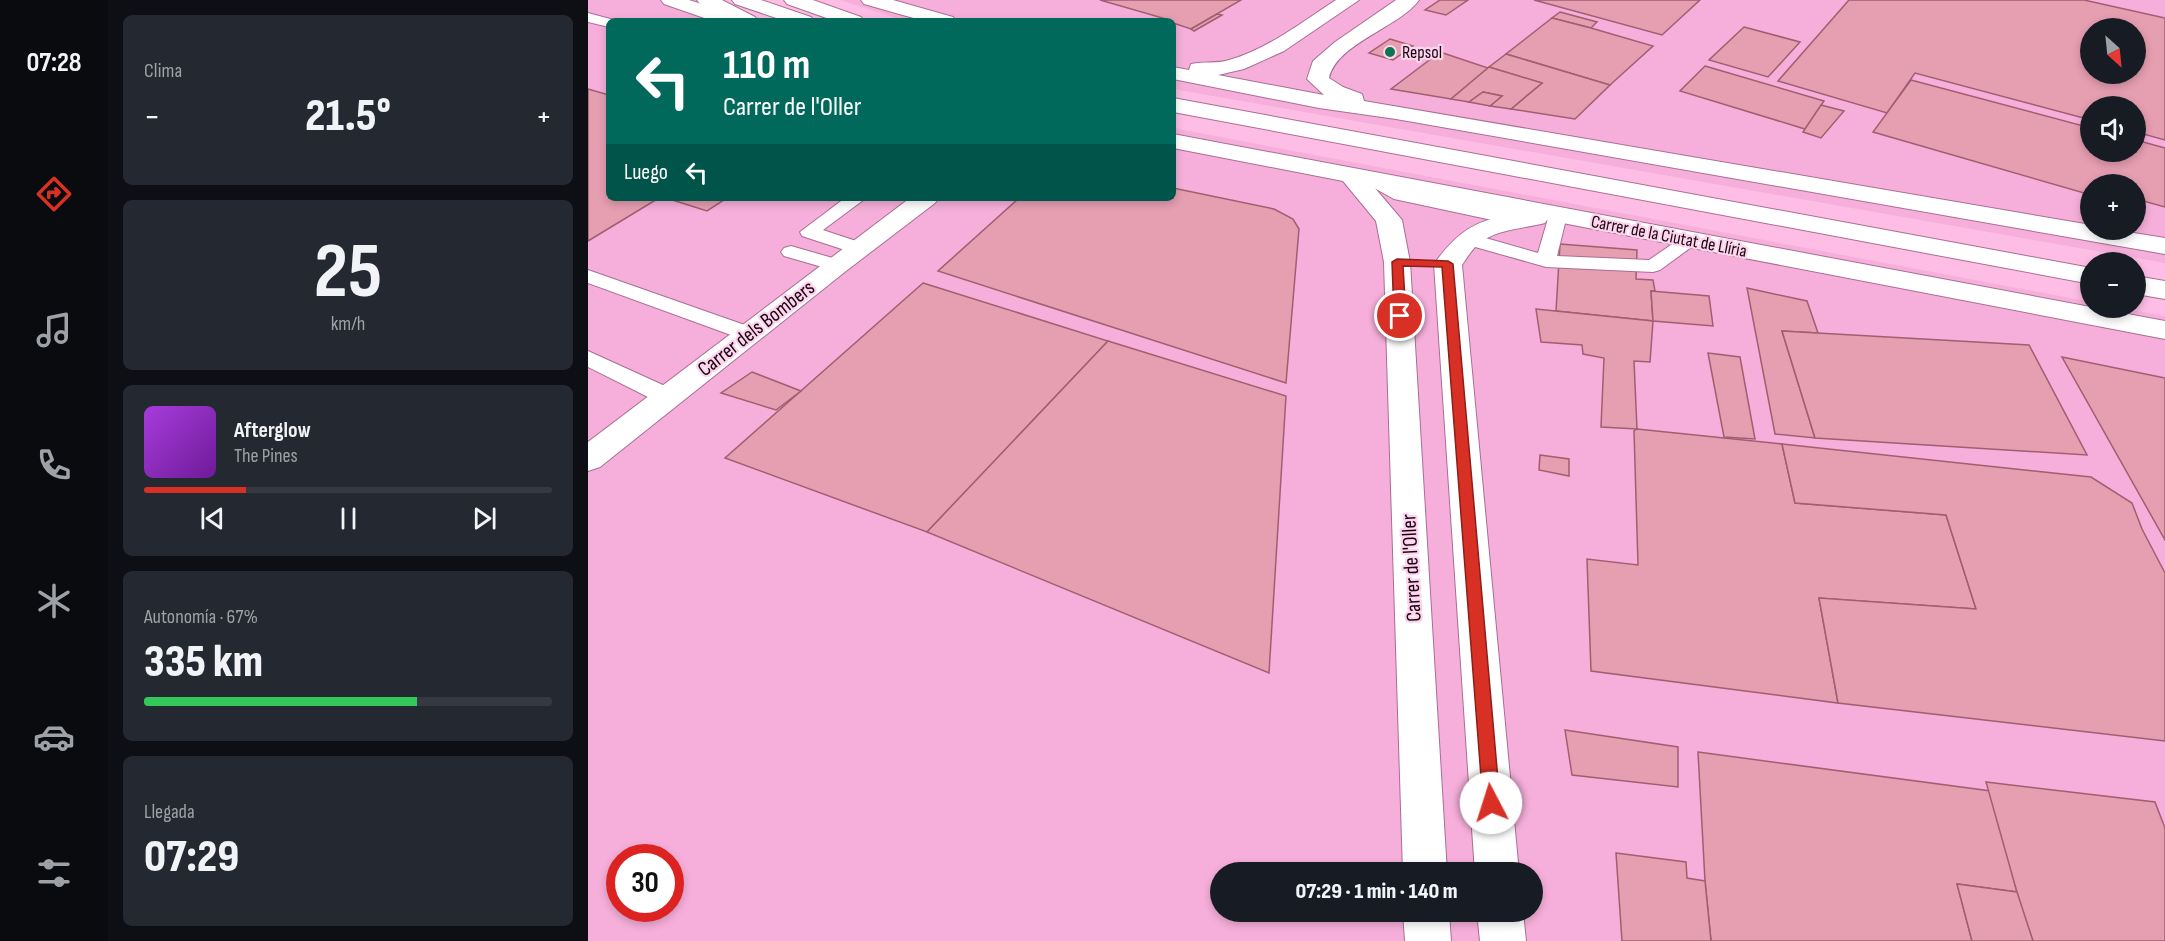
<!DOCTYPE html>
<html lang="es">
<head>
<meta charset="utf-8">
<style>
  body { margin:0; font-family:"Sofia Sans Condensed",sans-serif; background:#242831; color:#f1f3f6; height:100vh; display:flex; flex-direction:column; font-size:22px; white-space:nowrap }
  * { box-sizing:border-box; margin:0 }
  p { font-size:20px; color:#9ea1a6 }
  .icon { flex:none; width:33px; height:33px; fill:none; stroke:currentColor; stroke-width:2; stroke-linecap:round; stroke-linejoin:round }
  .map { position:relative; flex:1; overflow:hidden }
  .drawer { display:flex; flex-direction:column; gap:15px; padding:15px; background:#0d0f14; width:480px }
  .drawer>* { flex:none }
  .hud { position:absolute; left:18px; top:18px; width:570px; height:183px; border-radius:9px; box-shadow:0 3px 9px #0003; background:#00695c; color:#fff; overflow:hidden }
  .needle { width:39px; rotate:153deg }
  .controls { position:absolute; left:1492px; top:18px; display:grid; gap:12px }
  .controls a { display:grid; place-items:center; width:66px; height:66px; border-radius:50%; background:#171b24; box-shadow:0 3px 9px #0003; font-size:30px }
  .speed { position:absolute; left:18px; top:844px; display:flex; gap:12px; font-size:30px; font-weight:700; text-align:center }
  .speed>* { display:grid; place-content:center; width:78px; height:78px; border-radius:50%; background:#171b24; box-shadow:0 3px 9px #0003; line-height:1 }
  .speed .limit { border:9px solid #d22; background:#fff; color:#111 }
  .pin { position:absolute; display:grid; place-items:center; width:51px; height:51px; color:#fff; margin:-26px; border:3px solid #fff; border-radius:50%; box-shadow:0 2px 6px #0007 }
  .me { position:absolute; width:66px; margin:-33px; rotate:355deg; stroke-linejoin:round; filter:drop-shadow(0 0 4px #0008) }
  .turn { display:flex; align-items:center; gap:21px; height:126px; padding:0 18px; font-size:27px }
  .turn .icon { width:78px; height:78px; stroke-width:2.5 }
  .turn b { display:block; font-size:42px; line-height:51px }
  .then { display:flex; align-items:center; height:57px; padding:0 18px; background:#0003; gap:12px; font-size:22px }
  .big { font-size:45px; font-weight:800; line-height:1.1 }
  .drawer .widget { flex:1; display:flex; flex-direction:column; justify-content:center; gap:9px; min-width:0; padding:0 21px; border-radius:9px; background:#242831 }
  .drawer .dial { align-items:center; gap:0 }
  .dial b { font-size:78px; line-height:1 }
  .song { display:flex; align-items:center; gap:18px }
  .cover { width:72px; height:72px; border-radius:9px; background:linear-gradient(135deg,hsl(280 70% 55%),hsl(280 70% 35%)) }
  .played { height:6px; border-radius:3px; background:linear-gradient(90deg,#d93025 25%,#363941 25%) }
  .keys { display:flex; justify-content:space-around; direction:ltr }
  .heat { display:flex; justify-content:space-between; align-items:center; font-size:33px; direction:ltr }
  .charge { height:9px; border-radius:4px; background:linear-gradient(90deg,#34c759 67%,#363941 0) }
  .trip { position:absolute; left:622px; top:862px; width:333px; height:60px; border-radius:30px; background:#171b24; box-shadow:0 3px 9px #0003; font-weight:800; line-height:60px; text-align:center }
  main { display:flex; flex:1; min-height:0 }
  .tabs { display:flex; flex-direction:column; width:108px; justify-content:space-around; align-items:center; background:#090b0e; color:#9ea1a6 }
  .tabs .icon { width:42px; height:42px }
  .tabs .selected { color:#d93025 }
  .tabs b { font-size:27px; color:#f1f3f6 }
  .map>svg:first-child { display:block }
</style>
</head>
<body>
<main>
<nav class="tabs">
<b>07:28</b>
<svg class="icon selected" aria-label="directions" viewBox="0 0 24 24"><path d="M12 3l9 9-9 9-9-9zM9 14v-3h6M13 9l2 2-2 2"/></svg>
<svg class="icon" aria-label="music" viewBox="0 0 24 24"><path d="M9 18V5l10-2v13"/><circle cx="6" cy="18" r="3"/><circle cx="16" cy="16" r="3"/></svg>
<svg class="icon" aria-label="phone" viewBox="0 0 24 24"><path d="M5 4h4l2 5-3 2q2 4 5 5l2-3 5 2v4C11 20 4 13 5 4z"/></svg>
<svg class="icon" aria-label="climate" viewBox="0 0 24 24"><path d="M12 3v18M4 7l16 10M4 17L20 7"/></svg>
<svg class="icon" aria-label="car" viewBox="0 0 24 24"><path d="M5 17H2v-5l4-1 3-4h7l3 4 3 1v5h-3M9 17h6M6 11h13"/><circle cx="7" cy="17" r="2"/><circle cx="17" cy="17" r="2"/></svg>
<svg class="icon" aria-label="filters" viewBox="0 0 24 24"><path d="M4 7h16M4 17h16"/><circle cx="9" cy="7" r="2"/><circle cx="15" cy="17" r="2"/></svg>
</nav>
<section class="drawer">
<div class="widget"><p>Clima</p>
<div class="heat"><a>−</a><b class="big">21.5°</b><a>+</a></div>
</div>
<div class="widget dial"><b>25</b><p>km/h</p></div>
<div class="widget">
<div class="song"><i class="cover"></i><div><b>Afterglow</b><p>The Pines</p></div></div>
<div class="played"></div>
<div class="keys"><svg class="icon" aria-label="previous" viewBox="0 0 24 24"><path d="M18 5L8 12l10 7zM5 5v14"/></svg><svg class="icon" aria-label="pause" viewBox="0 0 24 24"><path d="M8 5v14M16 5v14"/></svg><svg class="icon" aria-label="next" viewBox="0 0 24 24"><path d="M6 5l10 7-10 7zM19 5v14"/></svg></div>
</div>
<div class="widget"><p>Autonomía · 67%</p><b class="big">335 km</b><div class="charge"></div></div>
<div class="widget"><p>Llegada</p><b class="big">07:29</b></div>
</section>
<div class="map">
<svg width="1577" height="941" viewBox="0 0 1577 941">
  <rect width="100%" height="100%" fill="#febde5"/>
  <g fill="#f6afda" fill-rule="evenodd">
    <path d="M 0,0 L 110,0 L 170,21 L 21,21 L 21,198 L 585,198 L 585,128 L 1503,302 L 1503,308 L 1534,308 L 1577,316 L 1577,941 L 0,941 ZM 32,858 L 82,858 L 82,909 L 32,909 ZM 633,873 L 945,873 L 945,912 L 633,912 Z"/>
    <path d="M 252,0 L 1577,0 L 1577,263 L 585,89 L 585,21 L 317,21 ZM 1503,28 L 1548,28 L 1548,74 L 1503,74 ZM 1503,106 L 1548,106 L 1548,152 L 1503,152 ZM 1503,184 L 1548,184 L 1548,230 L 1503,230 Z"/>
  </g>
  <g fill="#e69eb1" stroke="#a15e71" stroke-width="1.5" fill-rule="evenodd">
    <polygon points="512,0 653,0 603,29 585,23 585,21"/>
    <polygon points="852,0 880,0 858,15 837,10"/>
    <polygon points="946,0 1112,0 1074,35"/>
    <path d="M 1261,0 L 1496,0 L 1577,18 L 1577,140 L 1548,132 L 1548,106 L 1503,106 L 1503,120 L 1327,73 L 1299,113 L 1190,81 ZM 1503,28 L 1548,28 L 1548,74 L 1503,74 Z"/>
    <polygon points="972,12 1009,22 1003,28 964,18"/>
    <polygon points="629,14 634,15 606,31 603,29"/>
    <polygon points="964,18 1003,28 1065,46 1022,85 918,54"/>
    <polygon points="1156,27 1212,42 1180,77 1121,60"/>
    <polygon points="802,39 825,46 805,60 781,53"/>
    <polygon points="852,52 900,68 863,99 803,89"/>
    <polygon points="918,54 1022,85 987,119 923,109 954,83 901,67"/>
    <polygon points="1117,66 1236,101 1217,129 1092,91"/>
    <polygon points="901,67 954,83 923,109 902,106 914,96 895,92 881,102 863,99"/>
    <polygon points="1323,80 1503,128 1503,152 1548,152 1548,140 1577,148 1577,207 1548,199 1548,184 1503,184 1503,195 1285,132"/>
    <polygon points="0,89 21,95 21,198 71,198 0,241"/>
    <polygon points="895,92 914,96 902,106 881,102"/>
    <polygon points="1233,105 1256,111 1233,138 1215,132"/>
    <polygon points="585,188 686,209 705,219 711,229 698,383 350,271 431,198 585,198"/>
    <polygon points="78,198 139,198 119,211"/>
    <polygon points="972,244 1049,250 1048,279 1065,280 1067,291 1063,291 1065,321 968,311"/>
    <polygon points="335,283 520,341 339,532 137,458"/>
    <polygon points="1159,288 1219,301 1230,333 1194,331 1227,438 1187,434"/>
    <polygon points="1063,291 1121,296 1125,326 1065,321"/>
    <polygon points="948,309 1065,321 1062,362 1046,361 1049,429 1013,427 1016,358 995,354 994,345 953,342"/>
    <polygon points="1194,331 1441,345 1499,455 1227,438"/>
    <polygon points="520,341 698,396 681,673 339,532"/>
    <polygon points="1120,353 1152,357 1167,439 1136,437"/>
    <polygon points="1474,357 1577,378 1577,540"/>
    <polygon points="164,372 213,391 188,410 133,393"/>
    <polygon points="1049,429 1194,444 1207,503 1358,515 1388,609 1231,598 1250,703 1003,671 999,559 1050,565 1046,431"/>
    <polygon points="1194,444 1503,477 1544,503 1554,529 1577,573 1577,741 1250,703 1231,598 1388,609 1358,515 1207,503"/>
    <polygon points="952,455 981,459 981,476 951,470"/>
    <polygon points="977,730 1090,747 1090,787 984,775"/>
    <polygon points="1110,752 1403,791 1429,892 1369,884 1384,941 1123,941 1117,881"/>
    <polygon points="1398,782 1567,802 1577,828 1577,941 1445,941 1434,910"/>
    <polygon points="1028,853 1098,862 1099,878 1117,881 1123,941 1034,941"/>
    <polygon points="1369,884 1429,892 1445,941 1384,941"/>
  </g>
  <g fill="none" stroke-linecap="round" stroke-linejoin="round">
    <defs>
      <g id="service">
        <polygon points="0,13 26,20 27,21 21,21 21,27 0,22"/>
        <polygon points="785,175 818,191 904,208 947,205 954,207 956,211 954,215 947,217 904,220 806,199 779,184 776,180 779,176"/>
        <polygon points="257,198 278,198 235,230 277,244 280,248 277,252 263,252 214,236 212,232"/>
        <polygon points="970,209 977,211 979,215 969,256 1061,260 1096,236 1110,236 1113,240 1072,270 1065,272 958,267 873,243 870,239 873,235 880,233 950,253 961,215 963,211"/>
        <polygon points="203,246 255,261 258,265 255,269 248,271 196,256 193,252 196,248"/>
        <polygon points="0,270 168,329 172,334 168,339 161,341 154,339 0,283"/>
        <polygon points="0,351 88,391 91,397 88,403 80,405 72,403 0,367"/>
      </g>
      <g id="minor">
        <polygon points="73,0 101,0 155,17 158,21 125,21 76,4"/>
        <polygon points="273,0 305,0 365,17 368,21 336,21 276,4"/>
        <path d="M 748,0 L 771,0 L 696,51 L 656,69 L 630,75 L 736,95 L 719,79 L 725,61 L 747,42 L 808,0 L 831,0 C 812,27 749,43 741,78 L 755,87 L 774,94 L 776,101 L 1503,225 L 1503,230 L 1527,230 L 1577,238 L 1577,254 L 808,119 L 731,108 L 585,79 L 585,67 L 601,70 L 603,64 C 616,61 628,64 641,60 C 680,49 714,22 748,0 Z"/>
        <path d="M 585,134 L 1577,321 L 1577,339 L 959,220 L 957,223 C 934,229 907,229 889,245 C 883,251 878,259 874,265 L 931,873 L 887,873 L 846,264 C 869,232 887,220 926,214 L 786,187 L 814,220 L 822,262 L 859,873 L 815,873 L 796,262 L 788,221 L 755,181 L 585,148 Z"/>
        <polygon points="322,198 351,198 347,203 258,271 12,467 0,471 0,442"/>
        <polygon points="815,912 861,912 863,941 817,941"/>
        <polygon points="889,912 935,912 938,941 892,941"/>
      </g>
      <g id="tertiary">
        <polygon points="109,0 134,0 167,17 170,21 145,21 112,4"/>
        <polygon points="144,0 173,0 223,17 226,21 197,21 147,4"/>
        <polygon points="196,0 225,0 273,17 276,21 247,21 199,4"/>
        <polygon points="585,98 1503,268 1503,284 585,112"/>
        <polygon points="1548,276 1577,281 1577,299 1548,294"/>
      </g>
    </defs>
    <use href="#service" stroke="#a96e93" stroke-width="2"/>
    <use href="#minor" stroke="#a96e93" stroke-width="2"/>
    <use href="#tertiary" stroke="#a96e93" stroke-width="2"/>
    <use href="#service" fill="#fff" fill-rule="evenodd"/>
    <use href="#minor" fill="#fff" fill-rule="evenodd"/>
    <use href="#tertiary" fill="#fff" fill-rule="evenodd"/>
  </g>
  <polygon fill="#d93025" stroke="#8d1f18" stroke-width="1.5" points="809,259 860,261 865,264 912,803 910,809 903,812 897,809 895,803 854,267 815,266 818,316 812,320 806,316 804,262"/>
  <circle fill="#077651" stroke="#fcd4eb" stroke-width="2" cx="802" cy="52" r="6"/>
  <g text-anchor="middle" stroke-width="4.5" stroke-linejoin="round" paint-order="stroke">
    <g font-size="18" fill="#1a0513" stroke="#fcd4eb" text-anchor="start">
      <text x="814" y="58">Repsol</text>
    </g>
    <g font-size="18" fill="#1a0513" stroke="#fcd4eb">
      <text transform="translate(1081 236) rotate(11)" y="6">Carrer de la Ciutat de Llíria</text>
    </g>
    <g font-size="21" fill="#1a0513" stroke="#fcd4eb">
      <text transform="translate(168 328) rotate(-38)" y="7">Carrer dels Bombers</text>
      <text transform="translate(823 568) rotate(-93)" y="7">Carrer de l'Oller</text>
    </g>
  </g>
</svg>
<div class="controls">
<a><svg class="needle" viewBox="-14 -14 28 28"><path d="M0-13l5 13h-10z" fill="#e53935"/><path d="M0 13l5-13h-10z" fill="#9ea1a6"/></svg></a>
<a><svg class="icon" aria-label="sound" viewBox="0 0 24 24"><path d="M4 9h4l5-4v14l-5-4H4zM17 9q2 3 0 6"/></svg></a>
<a>+</a>
<a>−</a>
</div>
<div class="speed"><div class="limit">30</div></div>
<div class="pin" style="left:812px;top:316px;background:#d93025"><svg class="icon" aria-label="arrive" viewBox="0 0 24 24"><path d="M6 21V4h12l-3 4 3 4H6"/></svg></div>
<svg class="me" style="left:903px;top:803px" viewBox="-20 -20 40 40"><circle r="19" fill="#fff"/><path d="M0-13L10 11 0 6-10 11z" fill="#d93025"/></svg>
<div class="trip">07:29 · 1 min · 140 m</div>
<div class="hud">
<div class="turn"><svg class="icon" aria-label="left" viewBox="0 0 24 24"><path d="M17 20v-9H6M10 6l-5 5 5 5"/></svg><div><b>110 m</b>Carrer de l'Oller</div></div>
<div class="then">Luego<svg class="icon" aria-label="left" viewBox="0 0 24 24"><path d="M17 20v-9H6M10 6l-5 5 5 5"/></svg></div>
</div>
</div>
</main>
</body>
</html>
